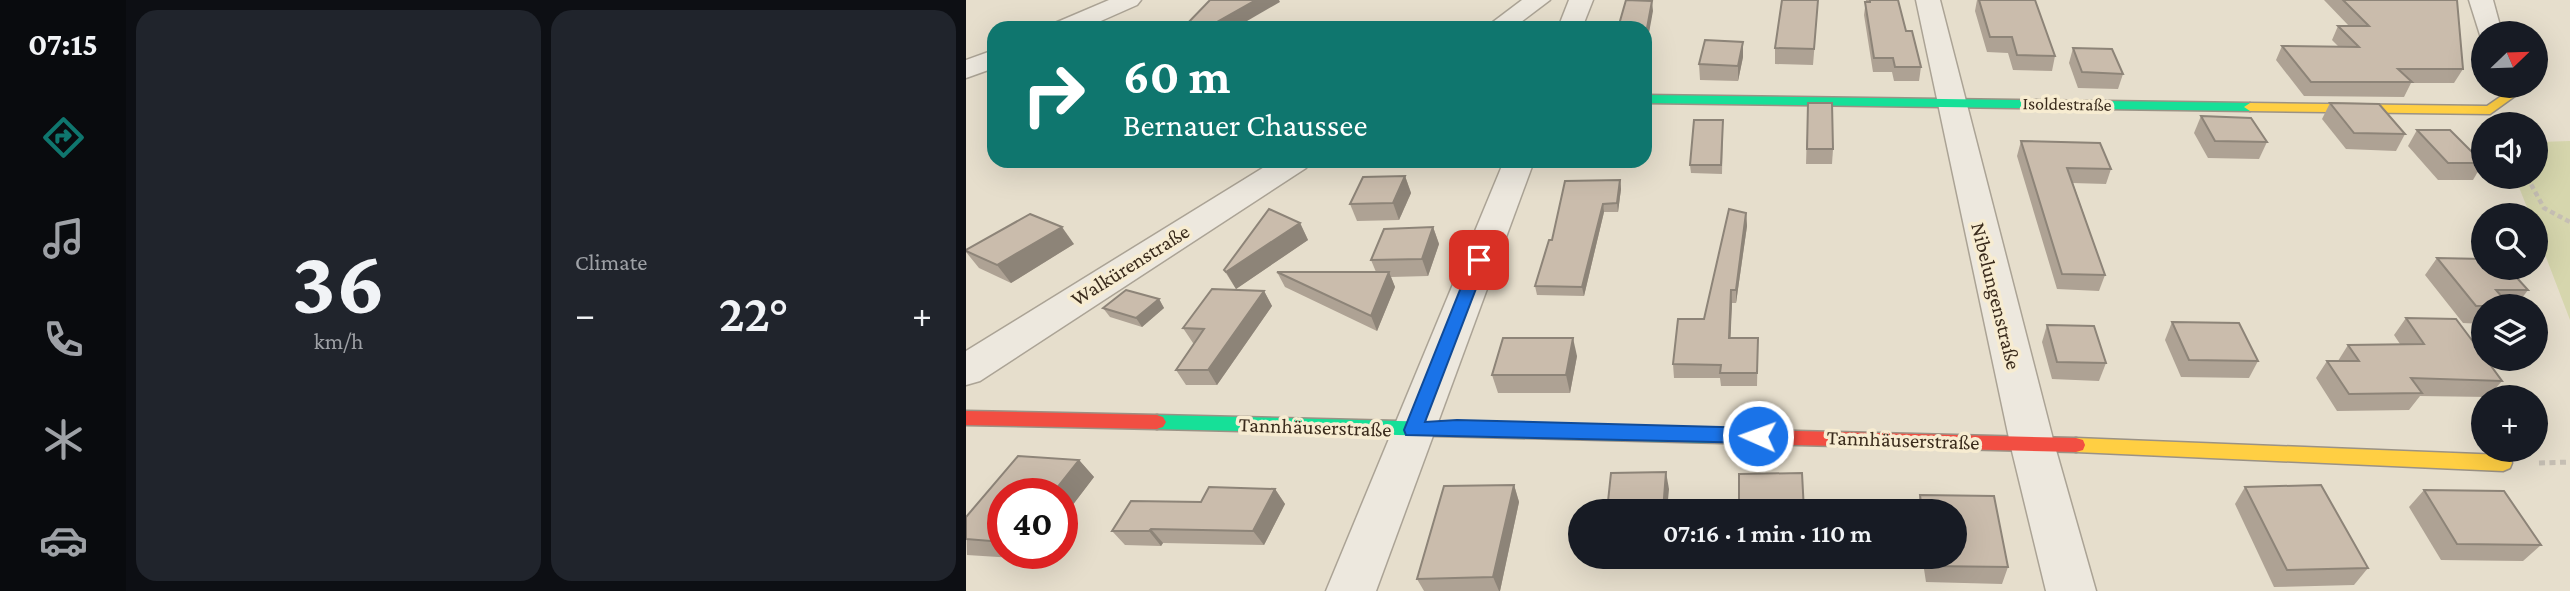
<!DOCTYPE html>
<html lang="en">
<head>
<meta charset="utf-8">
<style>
  body { margin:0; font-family:"Crimson Pro",serif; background:#20242c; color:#f1f3f6; height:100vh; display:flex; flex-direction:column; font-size:26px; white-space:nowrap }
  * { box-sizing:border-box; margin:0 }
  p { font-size:23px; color:#9ea1a6 }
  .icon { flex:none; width:38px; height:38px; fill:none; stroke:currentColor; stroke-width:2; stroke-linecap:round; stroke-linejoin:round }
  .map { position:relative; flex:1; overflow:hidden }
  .sheet { display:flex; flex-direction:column; gap:10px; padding:10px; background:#0d0f14; width:840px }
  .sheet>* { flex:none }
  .top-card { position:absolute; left:21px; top:21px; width:665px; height:147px; border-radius:21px; box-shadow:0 7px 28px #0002; background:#0f766e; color:#fff; overflow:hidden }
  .needle { width:46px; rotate:67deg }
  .fabs { position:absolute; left:1505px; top:21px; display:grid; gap:14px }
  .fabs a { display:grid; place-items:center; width:77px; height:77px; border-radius:50%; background:#171b24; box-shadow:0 7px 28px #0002; font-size:35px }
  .speed { position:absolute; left:21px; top:478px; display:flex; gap:14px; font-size:35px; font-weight:700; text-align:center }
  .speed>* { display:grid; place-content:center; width:91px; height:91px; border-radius:50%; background:#171b24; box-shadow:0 7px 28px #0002; line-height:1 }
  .speed .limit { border:10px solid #d22; background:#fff; color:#111 }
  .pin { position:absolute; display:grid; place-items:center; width:60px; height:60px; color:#fff; margin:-30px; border-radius:14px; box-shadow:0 4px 10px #0006 }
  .me { position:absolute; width:77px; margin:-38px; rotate:272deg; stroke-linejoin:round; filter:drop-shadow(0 0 5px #0008) }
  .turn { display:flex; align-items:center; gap:24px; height:147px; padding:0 21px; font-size:32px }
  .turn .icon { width:91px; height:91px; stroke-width:2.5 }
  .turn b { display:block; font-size:49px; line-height:60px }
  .big { font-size:52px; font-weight:600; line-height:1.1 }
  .sheet .card { flex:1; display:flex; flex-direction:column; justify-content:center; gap:10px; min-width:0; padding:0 24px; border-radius:21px; background:#20242c }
  .sheet .dial { align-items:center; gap:0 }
  .dial b { font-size:91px; line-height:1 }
  .heat { display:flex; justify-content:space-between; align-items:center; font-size:38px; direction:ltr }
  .sheet .tiles { flex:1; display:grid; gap:10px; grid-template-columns:repeat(2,1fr) }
  .trip { position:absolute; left:602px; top:499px; width:399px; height:70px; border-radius:35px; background:#171b24; box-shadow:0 7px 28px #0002; font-weight:600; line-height:70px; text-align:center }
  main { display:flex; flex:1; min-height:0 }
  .tabs { display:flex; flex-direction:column; width:126px; justify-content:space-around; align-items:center; background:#090b0e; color:#9ea1a6 }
  .tabs .icon { width:49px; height:49px }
  .tabs .selected { color:#0f766e }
  .tabs b { font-size:32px; color:#f1f3f6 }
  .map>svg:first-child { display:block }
</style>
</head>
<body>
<main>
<nav class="tabs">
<b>07:15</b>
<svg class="icon selected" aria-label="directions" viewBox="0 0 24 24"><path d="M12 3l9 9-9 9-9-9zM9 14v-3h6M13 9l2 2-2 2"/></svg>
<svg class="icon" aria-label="music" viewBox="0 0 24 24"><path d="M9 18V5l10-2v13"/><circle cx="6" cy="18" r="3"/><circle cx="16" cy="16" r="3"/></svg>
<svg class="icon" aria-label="phone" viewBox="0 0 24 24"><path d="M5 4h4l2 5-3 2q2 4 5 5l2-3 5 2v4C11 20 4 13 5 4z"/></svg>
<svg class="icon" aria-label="climate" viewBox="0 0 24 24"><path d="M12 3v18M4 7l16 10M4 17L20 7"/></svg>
<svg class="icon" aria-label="car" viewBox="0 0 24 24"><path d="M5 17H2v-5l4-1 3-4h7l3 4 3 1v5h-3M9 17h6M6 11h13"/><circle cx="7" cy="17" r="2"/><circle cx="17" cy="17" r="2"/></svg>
</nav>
<section class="sheet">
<div class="tiles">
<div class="card dial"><b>36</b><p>km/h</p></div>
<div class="card"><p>Climate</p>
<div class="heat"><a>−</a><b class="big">22°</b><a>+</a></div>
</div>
</div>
</section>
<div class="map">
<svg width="1604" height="591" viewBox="0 0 1604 591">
  <rect width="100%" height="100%" fill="#e6decc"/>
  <polygon fill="#d6d6ad" points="1604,141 1604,320 1570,231 1570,215 1564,215 1549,177 1570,177 1570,142"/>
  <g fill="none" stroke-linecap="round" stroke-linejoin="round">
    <defs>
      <g id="street">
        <polygon points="143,0 175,0 171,5 119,28 86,28 89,23"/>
        <polygon points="556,0 584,0 547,28 519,28"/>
        <polygon points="603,0 627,0 616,28 592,28"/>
        <polygon points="950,0 974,0 1088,443 1130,591 1080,591 1044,443"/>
        <polygon points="1503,0 1527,0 1536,33 1517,33 1517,39 1515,38"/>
        <polygon points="28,50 28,68 0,78 0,60"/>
        <polygon points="308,161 344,161 340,168 14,381 0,385 0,351"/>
        <polygon points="538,161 568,161 410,591 360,591"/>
      </g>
      <g id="fast">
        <polygon points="679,95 1284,103 1290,107 1284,111 679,103"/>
        <polygon points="191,415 795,430 802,432 804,437 802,442 795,444 191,429 185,427 182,422 185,417"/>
      </g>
      <g id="slow">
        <polygon points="1534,86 1546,86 1549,96 1524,114 1284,111 1278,107 1284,103 1521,106 1537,95"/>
        <polygon points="1110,438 1537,455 1544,458 1546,463 1544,468 1537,471 1110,452 1103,450 1101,445 1103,440"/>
      </g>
      <g id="jam">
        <polygon points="0,411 191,415 197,417 200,422 197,427 191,429 0,425"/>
        <polygon points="795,430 1110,438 1117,440 1119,445 1117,450 1110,452 795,444 788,442 786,437 788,432"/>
      </g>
    </defs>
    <use href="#street" stroke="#aba395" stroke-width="3"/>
    <use href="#fast" stroke="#9b9285" stroke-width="3"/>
    <use href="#slow" stroke="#9b9285" stroke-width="3"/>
    <use href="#jam" stroke="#9b9285" stroke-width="3"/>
    <polyline stroke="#c6bfb4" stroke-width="4.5" stroke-dasharray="5 3.5" stroke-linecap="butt" points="1561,177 1578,208 1604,222"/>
    <polyline stroke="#c6bfb4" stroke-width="5" stroke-dasharray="6 4.5" stroke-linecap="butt" points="1573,463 1604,462"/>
    <use href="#street" fill="#ede8de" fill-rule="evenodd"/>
    <use href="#fast" fill="#16e098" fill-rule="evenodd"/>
    <use href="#slow" fill="#ffcf43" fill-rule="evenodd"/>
    <use href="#jam" fill="#f24e42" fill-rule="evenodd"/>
  </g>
  <g fill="#aea294">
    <polygon points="900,0 932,0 940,31 955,67 953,81 928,81 926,72 907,72 898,15"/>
    <polygon points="1011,0 1069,0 1089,56 1086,71 1047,70 1042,53 1021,52 1009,11"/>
    <polygon points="1358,0 1491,0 1497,69 1488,83 1445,83 1438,97 1338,96 1310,60 1316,46 1373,47 1366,40 1372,26 1383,26"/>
    <polygon points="851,15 847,65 809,64 809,48"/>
    <polygon points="1107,48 1157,74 1152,89 1112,88 1103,63"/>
    <polygon points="777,57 772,81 734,80 733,64"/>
    <polygon points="842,103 867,149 866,164 840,164"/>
    <polygon points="1364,103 1439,134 1430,151 1380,149 1356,119"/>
    <polygon points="1235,116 1301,142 1293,159 1242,158 1228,133"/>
    <polygon points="757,128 756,174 725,173 724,165"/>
    <polygon points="1451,130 1517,163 1507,180 1472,180 1442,146"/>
    <polygon points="1055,141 1145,169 1140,184 1107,183 1139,275 1133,291 1091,289 1051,156"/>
    <polygon points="37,161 89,161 83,167 41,166"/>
    <polygon points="439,176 445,193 433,220 391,221 384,204"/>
    <polygon points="654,180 655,189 652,212 638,212 618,296 571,295 569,286 586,240"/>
    <polygon points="780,213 781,226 770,303 766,303 764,338 792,338 791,386 755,386 754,378 708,378 707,364 738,319"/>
    <polygon points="334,223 342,240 270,289 258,270"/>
    <polygon points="467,227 473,244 462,276 425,277 429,287 411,331 319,287 311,272 410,272 405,260"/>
    <polygon points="108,244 45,283 13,268 0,252 0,250"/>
    <polygon points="1471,258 1562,290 1550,306 1517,306 1517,324 1497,323 1459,275"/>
    <polygon points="298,291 306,306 251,385 220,385 210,370 228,343 227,343 217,328"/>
    <polygon points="193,299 198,308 176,327 144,317 137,308"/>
    <polygon points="1440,318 1536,381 1522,397 1454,396 1443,410 1371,411 1350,378 1361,361 1372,361 1382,345 1434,344 1428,335"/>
    <polygon points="1206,322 1292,361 1283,378 1215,377 1199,340"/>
    <polygon points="1081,325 1140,363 1133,381 1086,379 1076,342"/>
    <polygon points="611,356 604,393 532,393 526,375"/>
    <polygon points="52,456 113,460 128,477 96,519 96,494 37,494 37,553 70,553 65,559 1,555 0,517"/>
    <polygon points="548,485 553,502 534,591 458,591 451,579"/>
    <polygon points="1279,487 1402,568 1388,585 1308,587 1269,504"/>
    <polygon points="309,489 319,504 298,545 197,543 195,546 159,545 146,531 235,502"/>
    <polygon points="1458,490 1575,545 1557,561 1475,560 1443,507"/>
    <polygon points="954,495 1028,496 1042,567 1036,584 960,582 956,556 989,556 989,511 951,511"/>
    <polygon points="773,556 839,556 839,558 774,560"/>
  </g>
  <g fill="#8d8478">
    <polygon points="290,0 313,0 314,2 269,28 252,28 249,23"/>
    <polygon points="686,1 687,11 679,55 679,39"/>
    <polygon points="777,42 777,57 772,81 772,66"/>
    <polygon points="79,161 89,161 83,167"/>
    <polygon points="439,176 445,193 433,220 427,203"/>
    <polygon points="654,180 655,189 652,212 651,203"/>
    <polygon points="637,204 638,212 618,296 616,287"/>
    <polygon points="780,213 781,226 770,303 770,290"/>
    <polygon points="334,223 342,240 270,289 260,272"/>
    <polygon points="96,227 108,244 45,283 31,265"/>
    <polygon points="467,227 473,244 462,276 456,259"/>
    <polygon points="423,272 429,287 411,331 405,316"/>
    <polygon points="765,290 766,303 764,351 763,338"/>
    <polygon points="298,291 306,306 251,385 242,370"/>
    <polygon points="193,299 198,308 176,327 170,318"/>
    <polygon points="607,338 611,356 604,393 600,375"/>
    <polygon points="113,460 128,477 96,519 96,494 86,494"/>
    <polygon points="700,472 703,489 701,511 697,511"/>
    <polygon points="548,485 553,502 534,591 533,591 527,577"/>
    <polygon points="309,489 319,504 298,545 287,531"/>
    <polygon points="185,529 197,543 195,546 183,531"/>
    <polygon points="59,553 70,553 65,559"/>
  </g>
  <g fill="#cabcac" stroke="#8d8478" stroke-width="2">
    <polygon points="244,0 290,0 249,23 266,22 261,28 217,28"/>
    <polygon points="660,0 686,1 679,39 679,28 652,28"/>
    <polygon points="816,0 852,0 848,49 809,48"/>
    <polygon points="904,0 932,0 940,31 946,31 955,67 929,67 927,58 908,58 899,2 904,2"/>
    <polygon points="1013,0 1069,0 1089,56 1051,55 1046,37 1024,37"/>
    <polygon points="1377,0 1491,0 1497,69 1432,69 1446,82 1345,82 1316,46 1393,47 1372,26 1403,26"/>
    <polygon points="739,40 777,42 772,66 733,64"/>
    <polygon points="1107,48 1146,49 1157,74 1116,72"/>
    <polygon points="842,103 866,103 867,149 841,149"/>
    <polygon points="1364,103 1413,104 1439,134 1388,133"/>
    <polygon points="1235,116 1285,118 1301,142 1249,141"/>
    <polygon points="728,120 757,120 755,165 724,165"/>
    <polygon points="1451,130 1484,130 1517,163 1482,163"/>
    <polygon points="1055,141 1134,143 1145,169 1101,168 1139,275 1096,274"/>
    <polygon points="439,176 427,203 384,204 397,177"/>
    <polygon points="654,180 651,203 637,204 616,287 569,286 583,240 586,240 599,181"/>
    <polygon points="303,209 334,223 260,272 258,270"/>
    <polygon points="763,209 780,213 770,290 765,290 763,338 792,338 791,373 754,373 755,365 707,364 712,319 738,319"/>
    <polygon points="64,214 96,227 31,265 0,251 0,250"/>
    <polygon points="467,227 456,259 405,260 418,229"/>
    <polygon points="1471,258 1517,259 1517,268 1542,268 1562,290 1530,290 1544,306 1510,306"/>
    <polygon points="311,272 423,272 405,316"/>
    <polygon points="246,289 298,291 242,370 210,370 238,329 217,328"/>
    <polygon points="160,290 193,299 170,318 137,308"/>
    <polygon points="1440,318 1490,319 1517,355 1517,359 1520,359 1536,381 1445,378 1456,393 1383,394 1361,361 1393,361 1382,345 1458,344"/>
    <polygon points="1206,322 1273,323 1292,361 1223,360"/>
    <polygon points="1081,325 1128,326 1140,363 1091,362"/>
    <polygon points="537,338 607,338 600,375 526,375"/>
    <polygon points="52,456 113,460 86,494 37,494 37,542 0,539 0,517"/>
    <polygon points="700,472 697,511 641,511 645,473"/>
    <polygon points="836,473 838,511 773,511 773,474"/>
    <polygon points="548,485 527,577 451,579 478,486"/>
    <polygon points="1355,485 1402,568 1321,570 1279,487"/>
    <polygon points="243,487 309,489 287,531 185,529 183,531 146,531 165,501 235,502"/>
    <polygon points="1458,490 1538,491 1575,545 1491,544"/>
    <polygon points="954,495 1028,496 1042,567 963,566 962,556 989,556 989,511 956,511"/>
  </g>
  <polygon fill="#1a73e8" stroke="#114b97" stroke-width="2" points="513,255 521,260 459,422 491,420 792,428 799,431 801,436 799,441 792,443 440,435 438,430 506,260"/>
  <g text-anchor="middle" stroke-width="7" stroke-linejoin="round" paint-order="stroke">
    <g font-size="18" fill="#3a2b1c" stroke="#f7ecd1">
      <text transform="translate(1101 104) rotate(1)" y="6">Isoldestraße</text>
    </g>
    <g font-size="21" fill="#3a2b1c" stroke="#f7ecd1">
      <text transform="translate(164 265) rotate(-32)" y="7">Walkürenstraße</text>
      <text transform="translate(1030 296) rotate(76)" y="7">Nibelungenstraße</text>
      <text transform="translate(349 427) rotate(2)" y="7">Tannhäuserstraße</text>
      <text transform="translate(937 440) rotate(2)" y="7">Tannhäuserstraße</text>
    </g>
  </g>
</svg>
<div class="fabs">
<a><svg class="needle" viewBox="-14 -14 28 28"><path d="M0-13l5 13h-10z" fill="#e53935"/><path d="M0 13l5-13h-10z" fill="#9ea1a6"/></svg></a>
<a><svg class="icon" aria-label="sound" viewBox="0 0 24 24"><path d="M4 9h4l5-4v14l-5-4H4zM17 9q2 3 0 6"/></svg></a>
<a><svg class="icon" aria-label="search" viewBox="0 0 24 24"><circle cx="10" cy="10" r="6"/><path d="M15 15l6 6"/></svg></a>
<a><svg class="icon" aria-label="layers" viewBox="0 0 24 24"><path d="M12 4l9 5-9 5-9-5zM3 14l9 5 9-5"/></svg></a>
<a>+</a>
</div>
<div class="speed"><div class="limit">40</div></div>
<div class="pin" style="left:513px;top:260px;background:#d93025"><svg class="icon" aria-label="arrive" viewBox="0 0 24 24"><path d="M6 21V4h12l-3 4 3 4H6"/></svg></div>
<svg class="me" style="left:792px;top:436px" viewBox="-20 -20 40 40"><circle r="17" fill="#1a73e8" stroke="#fff" stroke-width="3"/><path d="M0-11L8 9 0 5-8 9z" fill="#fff"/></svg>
<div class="trip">07:16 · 1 min · 110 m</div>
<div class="top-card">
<div class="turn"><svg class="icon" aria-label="right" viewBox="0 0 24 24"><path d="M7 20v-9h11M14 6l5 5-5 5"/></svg><div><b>60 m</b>Bernauer Chaussee</div></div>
</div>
</div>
</main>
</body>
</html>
